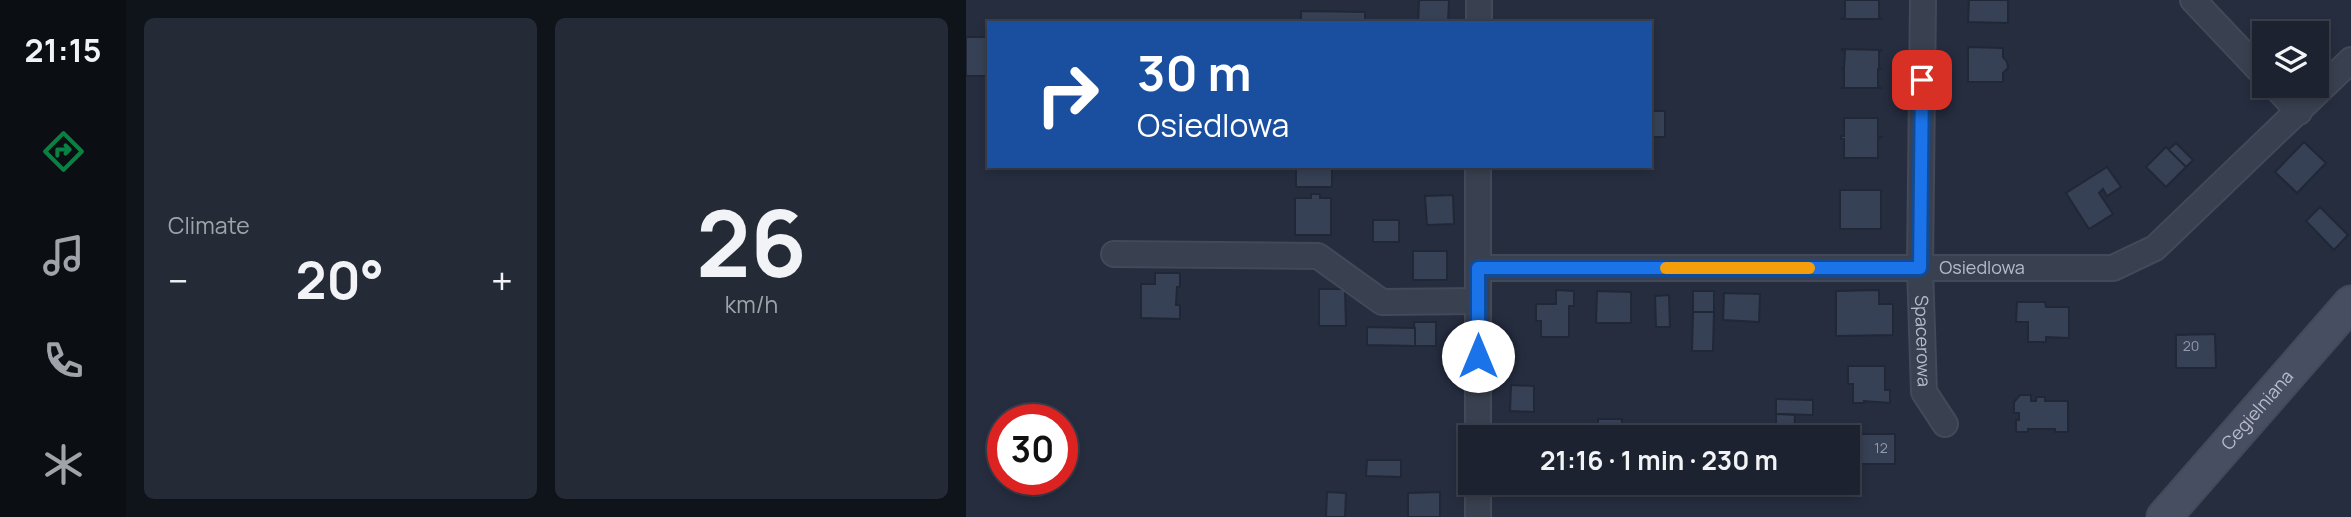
<!DOCTYPE html>
<html lang="en">
<head>
<meta charset="utf-8">
<style>
  body { margin:0; font-family:Manrope,sans-serif; background:#252a37; color:#f1f3f6; height:100vh; display:flex; flex-direction:column; font-size:26px; white-space:nowrap }
  * { box-sizing:border-box; margin:0 }
  p { font-size:23px; color:#a0a4aa }
  .icon { flex:none; width:38px; height:38px; fill:none; stroke:currentColor; stroke-width:2; stroke-linecap:round; stroke-linejoin:round }
  .map { position:relative; flex:1; overflow:hidden }
  .drawer { display:flex; flex-direction:column; gap:18px; padding:18px; background:#0f131a; width:840px }
  .drawer>* { flex:none }
  .hud { position:absolute; left:21px; top:21px; width:665px; height:147px; border-radius:0px; box-shadow:0 4px 10px #0003,0 0 0 2px #3a3f4b; background:#1a4fa0; color:#fff; overflow:hidden }
  .fabs { position:absolute; left:1286px; top:21px; display:grid; gap:14px }
  .fabs a { display:grid; place-items:center; width:77px; height:77px; border-radius:0px; background:#1c222f; box-shadow:0 4px 10px #0003,0 0 0 2px #3a3f4b; font-size:35px }
  .speed { position:absolute; left:21px; top:404px; display:flex; gap:14px; font-size:35px; font-weight:700; text-align:center }
  .speed>* { display:grid; place-content:center; width:91px; height:91px; border-radius:50%; background:#1c222f; box-shadow:0 4px 10px #0003,0 0 0 2px #3a3f4b; line-height:1 }
  .speed .limit { border:10px solid #d22; background:#fff; color:#111 }
  .pin { position:absolute; display:grid; place-items:center; width:60px; height:60px; color:#fff; margin:-30px; border-radius:14px; box-shadow:0 4px 10px #0006 }
  .me { position:absolute; width:77px; margin:-38px; rotate:0deg; stroke-linejoin:round; filter:drop-shadow(0 0 5px #0008) }
  .turn { display:flex; align-items:center; gap:24px; height:147px; padding:0 35px; font-size:32px }
  .turn .icon { width:91px; height:91px; stroke-width:2.5 }
  .turn b { display:block; font-size:49px; line-height:60px }
  .big { font-size:52px; font-weight:700; line-height:1.1 }
  .drawer .widget { flex:1; display:flex; flex-direction:column; justify-content:center; gap:10px; min-width:0; padding:0 24px; border-radius:10px; background:#252a37 }
  .drawer .dial { align-items:center; gap:0 }
  .dial b { font-size:91px; line-height:1 }
  .heat { display:flex; justify-content:space-between; align-items:center; font-size:38px; direction:ltr }
  .drawer .tiles { flex:1; display:grid; gap:18px; grid-template-columns:repeat(2,1fr) }
  .trip { position:absolute; left:492px; top:425px; width:402px; height:70px; border-radius:0px; background:#1c222f; box-shadow:0 4px 10px #0003,0 0 0 2px #3a3f4b; font-weight:700; line-height:70px; text-align:center }
  main { display:flex; flex:1; min-height:0 }
  .tabs { display:flex; flex-direction:column; width:126px; justify-content:space-around; align-items:center; background:#0b0e13; color:#a0a4aa }
  .tabs .icon { width:49px; height:49px }
  .tabs .active { color:#0b8043 }
  .tabs b { font-size:32px; color:#f1f3f6 }
  .map>svg:first-child { display:block }
</style>
</head>
<body>
<main>
<nav class="tabs">
<b>21:15</b>
<svg class="icon active" aria-label="directions" viewBox="0 0 24 24"><path d="M12 3l9 9-9 9-9-9zM9 14v-3h6M13 9l2 2-2 2"/></svg>
<svg class="icon" aria-label="music" viewBox="0 0 24 24"><path d="M9 18V5l10-2v13"/><circle cx="6" cy="18" r="3"/><circle cx="16" cy="16" r="3"/></svg>
<svg class="icon" aria-label="phone" viewBox="0 0 24 24"><path d="M5 4h4l2 5-3 2q2 4 5 5l2-3 5 2v4C11 20 4 13 5 4z"/></svg>
<svg class="icon" aria-label="climate" viewBox="0 0 24 24"><path d="M12 3v18M4 7l16 10M4 17L20 7"/></svg>
</nav>
<section class="drawer">
<div class="tiles">
<div class="widget"><p>Climate</p>
<div class="heat"><a>−</a><b class="big">20°</b><a>+</a></div>
</div>
<div class="widget dial"><b>26</b><p>km/h</p></div>
</div>
</section>
<div class="map">
<svg width="1385" height="517" viewBox="0 0 1385 517">
  <rect width="100%" height="100%" fill="#252d3f"/>
  <g fill="#374155" stroke="#202736" stroke-width="2">
    <polygon points="453,0 483,0 482,23 452,23"/>
    <polygon points="879,0 913,0 913,18 916,19 876,19 879,17"/>
    <polygon points="1003,0 1042,0 1042,23 1002,22"/>
    <polygon points="335,11 399,12 399,23 335,23"/>
    <rect x="0" y="37" width="23" height="39"/>
    <polygon points="1002,47 1037,48 1037,57 1041,62 1042,68 1037,73 1037,82 1002,82"/>
    <polygon points="875,49 916,50 913,51 913,68 916,69 912,69 912,87 916,88 875,88 878,87 878,69 875,68 878,68 879,51"/>
    <rect x="684" y="111" width="15" height="26"/>
    <polygon points="878,118 912,118 912,137 915,137 912,139 912,158 878,158 878,139 875,139 875,136 878,136"/>
    <polygon points="1338,142 1360,163 1331,193 1309,172"/>
    <polygon points="1210,143 1227,160 1220,167 1202,150"/>
    <polygon points="1200,147 1220,167 1200,187 1180,167"/>
    <rect x="330" y="166" width="36" height="21"/>
    <polygon points="1141,167 1155,187 1141,196 1137,189 1133,193 1147,214 1123,229 1100,193"/>
    <rect x="874" y="190" width="41" height="39"/>
    <polygon points="345,194 354,194 354,198 365,198 365,235 329,235 329,198 345,198"/>
    <polygon points="487,195 488,224 461,225 459,196"/>
    <polygon points="1354,207 1382,235 1368,250 1340,221"/>
    <rect x="407" y="220" width="26" height="22"/>
    <rect x="447" y="251" width="34" height="29"/>
    <polygon points="189,273 214,273 214,287 211,287 210,305 214,305 214,319 175,318 175,284 189,284"/>
    <polygon points="353,289 379,289 380,326 353,326"/>
    <polygon points="590,290 608,291 608,306 603,306 603,337 575,337 575,321 570,321 570,304 590,304"/>
    <polygon points="913,290 913,304 927,304 927,335 870,336 870,291"/>
    <polygon points="631,291 665,292 665,323 630,323"/>
    <rect x="727" y="291" width="21" height="21"/>
    <polygon points="758,293 794,294 793,322 757,320"/>
    <polygon points="703,295 704,327 690,327 689,296"/>
    <polygon points="1051,302 1079,302 1080,307 1103,307 1103,338 1080,337 1080,342 1062,342 1062,322 1050,322"/>
    <polygon points="727,312 748,312 747,351 726,351"/>
    <polygon points="448,322 470,322 470,346 449,346"/>
    <polygon points="401,327 449,328 449,346 401,345"/>
    <polygon points="1249,334 1250,368 1210,368 1210,335"/>
    <polygon points="882,366 919,366 919,390 924,390 924,403 898,401 898,403 887,403 887,384 882,384"/>
    <polygon points="545,385 568,386 568,412 544,411"/>
    <polygon points="1054,395 1065,395 1065,401 1070,401 1070,397 1079,397 1079,401 1102,401 1102,432 1089,432 1089,429 1062,429 1062,432 1050,432 1050,420 1053,420 1053,413 1048,413 1048,402"/>
    <polygon points="810,399 847,400 847,415 810,414"/>
    <polygon points="810,414 829,415 828,438 810,438"/>
    <polygon points="632,419 656,419 655,438 632,438"/>
    <rect x="891" y="434" width="38" height="30"/>
    <polygon points="401,460 435,460 435,477 400,476"/>
    <polygon points="361,492 380,493 379,517 360,517"/>
    <polygon points="474,492 474,517 442,517 442,493"/>
  </g>
  <g fill="none" stroke-linecap="round" stroke-linejoin="round">
    <defs>
      <g id="street">
        <path id="s1" d="M 957,0 L 954,268 L 958,392 L 979,424"/>
        <polyline points="1227,0 1298,75"/>
        <polyline points="513,23 513,0"/>
        <polyline points="1309,86 1333,112"/>
        <polyline points="148,254 352,256 416,302 512,301"/>
        <path id="s2" d="M 512,268 L 1147,268 L 1189,248 L 1385,60"/>
        <polyline points="512,438 512,166"/>
        <polyline points="512,483 512,517"/>
      </g>
      <g id="secondary">
        <path id="s3" d="M 1198,517 L 1385,303"/>
      </g>
    </defs>
    <use href="#street" stroke="#434958" stroke-width="28"/>
    <use href="#secondary" stroke="#434958" stroke-width="37"/>
    <use href="#street" stroke="#39404f" stroke-width="24"/>
    <use href="#secondary" stroke="#474e62" stroke-width="33"/>
  </g>
  <g fill="none" stroke-linecap="round" stroke-linejoin="round">
    <defs>
      <polyline id="route" points="512,356 512,268 954,268 956,80"/>
    </defs>
    <use href="#route" stroke="#114b97" stroke-width="18"/>
    <use href="#route" stroke="#1a73e8" stroke-width="12"/>
    <polyline stroke="#f59e0b" stroke-width="12" points="700,268 843,268"/>
  </g>
  <g text-anchor="middle" stroke-width="7" stroke-linejoin="round" paint-order="stroke">
    <g font-size="14" fill="#949aab">
      <text x="1225" y="351">20</text>
      <text x="915" y="453">12</text>
    </g>
    <g font-size="18" fill="#b6bbca" stroke="#1e2534">
      <text dy="6" stroke="none"><textPath href="#s2" startOffset="504">Osiedlowa</textPath></text>
      <text dy="6" stroke="none"><textPath href="#s1" startOffset="341">Spacerowa</textPath></text>
      <text dy="6" stroke="none"><textPath href="#s3" startOffset="142">Cegielniana</textPath></text>
    </g>
  </g>
</svg>
<div class="fabs">
<a><svg class="icon" aria-label="layers" viewBox="0 0 24 24"><path d="M12 4l9 5-9 5-9-5zM3 14l9 5 9-5"/></svg></a>
</div>
<div class="speed"><div class="limit">30</div></div>
<div class="pin" style="left:956px;top:80px;background:#d93025"><svg class="icon" aria-label="arrive" viewBox="0 0 24 24"><path d="M6 21V4h12l-3 4 3 4H6"/></svg></div>
<svg class="me" style="left:512px;top:356px" viewBox="-20 -20 40 40"><circle r="19" fill="#fff"/><path d="M0-13L10 11 0 6-10 11z" fill="#1a73e8"/></svg>
<div class="trip">21:16 · 1 min · 230 m</div>
<div class="hud">
<div class="turn"><svg class="icon" aria-label="right" viewBox="0 0 24 24"><path d="M7 20v-9h11M14 6l5 5-5 5"/></svg><div><b>30 m</b>Osiedlowa</div></div>
</div>
</div>
</main>
</body>
</html>
